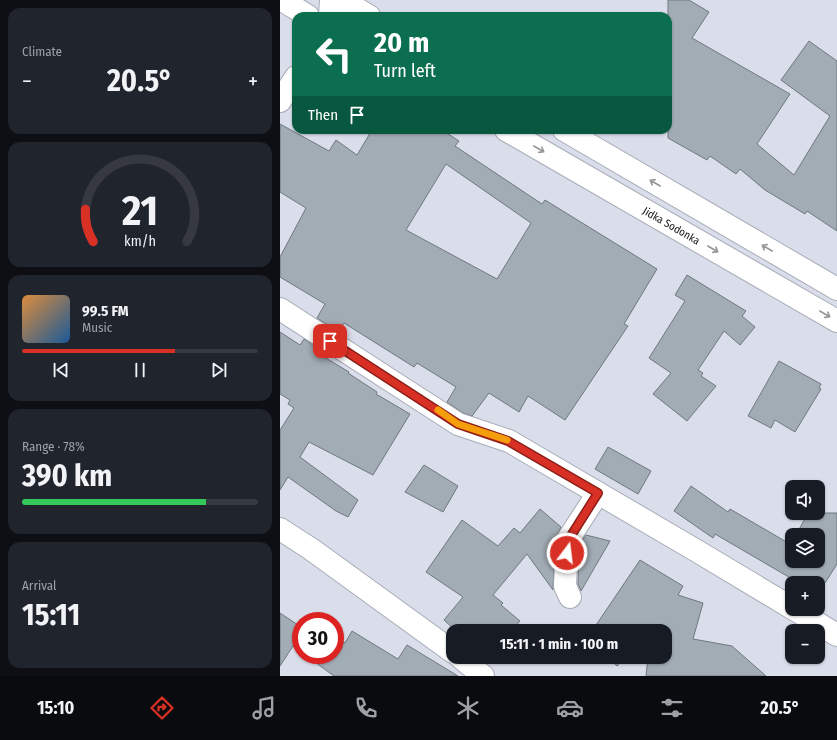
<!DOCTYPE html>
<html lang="en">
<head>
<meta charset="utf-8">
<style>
  body { margin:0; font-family:"Fira Sans Condensed",sans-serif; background:#20242c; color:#f1f3f6; height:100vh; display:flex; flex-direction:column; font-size:15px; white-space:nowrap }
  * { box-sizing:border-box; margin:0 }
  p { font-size:13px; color:#9ea1a6 }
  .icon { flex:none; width:22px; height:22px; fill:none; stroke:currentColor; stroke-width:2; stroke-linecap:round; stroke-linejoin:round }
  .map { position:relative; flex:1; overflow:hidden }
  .details { display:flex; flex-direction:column; gap:8px; padding:8px; background:#0d0f14; width:280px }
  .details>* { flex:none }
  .hud { position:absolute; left:12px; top:12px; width:380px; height:122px; border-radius:12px; box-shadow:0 1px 3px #0004; background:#0b6e4f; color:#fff; overflow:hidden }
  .fabs { position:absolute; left:505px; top:480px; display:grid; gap:8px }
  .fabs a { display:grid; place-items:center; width:40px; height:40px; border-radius:8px; background:#171b24; box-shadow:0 1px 3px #0004; font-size:20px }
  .speed { position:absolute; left:12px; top:612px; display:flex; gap:8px; font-size:20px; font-weight:700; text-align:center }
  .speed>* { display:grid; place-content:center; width:52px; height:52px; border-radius:50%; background:#171b24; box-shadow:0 1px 3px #0004; line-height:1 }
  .speed .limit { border:6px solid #d22; background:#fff; color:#111 }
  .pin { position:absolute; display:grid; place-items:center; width:34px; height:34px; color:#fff; margin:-17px; border-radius:8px; box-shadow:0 2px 6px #0006 }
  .me { position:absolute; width:44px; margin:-22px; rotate:15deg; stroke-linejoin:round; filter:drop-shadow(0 0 3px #0008) }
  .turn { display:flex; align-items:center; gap:14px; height:84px; padding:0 16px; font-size:18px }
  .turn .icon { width:52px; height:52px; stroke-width:2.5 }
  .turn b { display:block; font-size:28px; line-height:34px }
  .then { display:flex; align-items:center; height:38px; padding:0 16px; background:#0003; gap:8px; font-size:15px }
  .big { font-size:30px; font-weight:700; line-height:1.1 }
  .details .widget { flex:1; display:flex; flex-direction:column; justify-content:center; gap:6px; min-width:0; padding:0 14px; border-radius:12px; background:#20242c }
  .details .dial { align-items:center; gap:0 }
  .dial svg { height:104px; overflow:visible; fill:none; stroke:#363941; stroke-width:7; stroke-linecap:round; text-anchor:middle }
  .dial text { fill:#f1f3f6; stroke:none }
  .song { display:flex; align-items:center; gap:12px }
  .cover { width:48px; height:48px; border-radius:6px; background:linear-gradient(135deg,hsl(30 70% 55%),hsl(210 70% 35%)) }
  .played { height:4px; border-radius:2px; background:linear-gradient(90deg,#d93025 65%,#363941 65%) }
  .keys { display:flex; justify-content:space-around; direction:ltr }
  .heat { display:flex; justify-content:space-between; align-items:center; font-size:22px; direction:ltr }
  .charge { height:6px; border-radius:3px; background:linear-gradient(90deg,#34c759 78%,#363941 0) }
  .trip { position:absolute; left:166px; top:624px; width:226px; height:40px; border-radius:12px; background:#171b24; box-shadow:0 1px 3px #0004; font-weight:700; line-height:40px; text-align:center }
  .tabs { display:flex; height:64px; justify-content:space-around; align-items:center; background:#090b0e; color:#9ea1a6 }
  .tabs .icon { width:28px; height:28px }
  .tabs .active { color:#d93025 }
  .tabs b { font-size:18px; color:#f1f3f6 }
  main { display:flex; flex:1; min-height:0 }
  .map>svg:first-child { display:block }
</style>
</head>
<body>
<main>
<section class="details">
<div class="widget"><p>Climate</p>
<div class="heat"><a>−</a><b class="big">20.5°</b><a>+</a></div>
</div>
<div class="widget dial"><svg viewBox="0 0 100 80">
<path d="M14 69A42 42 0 1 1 86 69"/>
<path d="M14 69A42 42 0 0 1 8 44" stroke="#d93025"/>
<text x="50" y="56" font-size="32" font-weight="700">21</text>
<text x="50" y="72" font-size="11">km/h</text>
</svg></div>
<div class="widget">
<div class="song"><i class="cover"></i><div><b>99.5 FM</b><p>Music</p></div></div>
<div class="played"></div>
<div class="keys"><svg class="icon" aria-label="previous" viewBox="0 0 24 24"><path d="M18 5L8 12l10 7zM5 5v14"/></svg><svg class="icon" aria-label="pause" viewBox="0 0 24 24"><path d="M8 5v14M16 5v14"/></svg><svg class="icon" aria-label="next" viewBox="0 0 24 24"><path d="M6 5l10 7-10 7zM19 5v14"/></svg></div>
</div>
<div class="widget"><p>Range · 78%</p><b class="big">390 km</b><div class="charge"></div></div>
<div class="widget"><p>Arrival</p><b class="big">15:11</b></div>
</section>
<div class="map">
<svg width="557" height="676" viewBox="0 0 557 676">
  <rect width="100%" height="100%" fill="#d9deea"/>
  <g fill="#a2acb5" stroke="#6f7881" fill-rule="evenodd">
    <polygon points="388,0 409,0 429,12 412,38 510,94 477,144 514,175 550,116 501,80 529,41 557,61 557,231 527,211 525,214 485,190 460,169 456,174 430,156 427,160 388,138"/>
    <path d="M 0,124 L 49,151 L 56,140 L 77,155 L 92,130 L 162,130 L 179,141 L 175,146 L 262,204 L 265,200 L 377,269 L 344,324 L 348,326 L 285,420 L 248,396 L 239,412 L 209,393 L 192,416 L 183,413 L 167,402 L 176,387 L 137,363 L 134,367 L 64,323 L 59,332 L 37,318 L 45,304 L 0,277 L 0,257 L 26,208 L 0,192 ZM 166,164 L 251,223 L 217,279 L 126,230 Z"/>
    <polygon points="407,275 466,311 462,316 475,327 460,345 444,331 418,370 423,373 421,376 436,386 407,421 373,394 391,373 369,358 405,301 395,295"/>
    <polygon points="0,332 20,345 24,339 46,354 44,357 69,372 68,373 97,392 96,394 130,414 93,475 29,442 20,457 78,500 68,517 56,511 8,477 0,490 0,430 14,408 8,404 10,400 0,394"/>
    <polygon points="499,361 541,384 539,388 541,389 515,432 495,420 491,428 468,416"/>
    <polygon points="328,447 371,471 358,494 315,469"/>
    <polygon points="144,465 178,486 163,512 125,492"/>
    <polygon points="411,486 448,512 450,509 510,544 512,541 512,561 538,561 538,535 516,535 528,513 557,513 557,564 545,583 519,583 435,534 433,538 394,511"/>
    <polygon points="260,509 281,527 275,540 273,590 247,554 213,595 223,603 221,605 240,621 231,631 176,631 164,620 183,597 146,572 182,520 218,546 234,528 240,533"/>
    <polygon points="306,535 330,541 301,591 298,584 299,545"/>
    <polygon points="360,560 403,586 398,595 423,603 413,639 452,646 486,676 366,676 368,657 385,657 385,631 372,631 372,625 367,631 312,631"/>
    <polygon points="0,613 21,627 21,652 13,646 0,666"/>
    <polygon points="72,631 118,659 127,645 178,676 54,676 25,655 55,655 55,635 65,643"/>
    <polygon points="327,657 345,657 337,666"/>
  </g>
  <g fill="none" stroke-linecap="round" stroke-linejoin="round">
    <defs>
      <g id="minor">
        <polyline points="50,16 51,0"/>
        <polyline points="0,101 16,77"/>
        <polyline points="0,309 178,424 229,441 417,551 512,608"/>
        <polyline points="0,529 31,549 173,652"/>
        <polyline points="290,597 285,586 287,541 318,493"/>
        <polyline points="514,609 557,635"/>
        <polyline points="180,657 203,676"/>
      </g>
      <g id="major">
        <polyline points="2,0 28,16"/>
        <polyline points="62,0 89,16"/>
        <path id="s1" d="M 226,130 L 557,321"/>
        <polyline points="284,130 557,289"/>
      </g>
    </defs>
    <use href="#minor" stroke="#a7abb7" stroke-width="24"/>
    <use href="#major" stroke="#a7abb7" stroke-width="24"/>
    <use href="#minor" stroke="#fff" stroke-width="22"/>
    <use href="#major" stroke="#fff" stroke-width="22"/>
  </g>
  <defs><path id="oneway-shaft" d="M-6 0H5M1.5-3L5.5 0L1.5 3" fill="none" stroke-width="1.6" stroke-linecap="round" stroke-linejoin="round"/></defs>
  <g stroke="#959698">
    <use href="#oneway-shaft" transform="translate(259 149) rotate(30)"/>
    <use href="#oneway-shaft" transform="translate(375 183) rotate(-150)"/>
    <use href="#oneway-shaft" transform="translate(487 248) rotate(-150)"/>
    <use href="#oneway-shaft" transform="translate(433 249) rotate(30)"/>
    <use href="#oneway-shaft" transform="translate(545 314) rotate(30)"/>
  </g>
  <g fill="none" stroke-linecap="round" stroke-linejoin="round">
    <defs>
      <polyline id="route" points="50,341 178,424 228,441 318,493 287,542 287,553"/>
    </defs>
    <use href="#route" stroke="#8d1f18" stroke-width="10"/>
    <use href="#route" stroke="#d93025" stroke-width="7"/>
    <polyline stroke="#f59e0b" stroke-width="7" points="158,410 178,424 227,440"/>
  </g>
  <g text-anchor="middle" stroke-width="3" stroke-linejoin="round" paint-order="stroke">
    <g font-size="11" fill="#131519" stroke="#e6ebf7">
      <text dy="4" stroke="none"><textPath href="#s1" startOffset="191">Jidka Sodonka</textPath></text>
    </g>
  </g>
</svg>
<div class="fabs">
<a><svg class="icon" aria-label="sound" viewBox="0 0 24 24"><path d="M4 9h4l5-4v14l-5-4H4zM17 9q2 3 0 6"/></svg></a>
<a><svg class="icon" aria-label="layers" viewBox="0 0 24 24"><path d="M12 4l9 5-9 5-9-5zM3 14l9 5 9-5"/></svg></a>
<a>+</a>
<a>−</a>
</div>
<div class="speed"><div class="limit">30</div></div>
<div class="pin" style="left:50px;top:341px;background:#d93025"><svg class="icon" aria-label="arrive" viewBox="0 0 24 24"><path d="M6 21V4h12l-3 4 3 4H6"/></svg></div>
<svg class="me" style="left:287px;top:553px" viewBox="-20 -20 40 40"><circle r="17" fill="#d93025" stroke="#fff" stroke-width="3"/><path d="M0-11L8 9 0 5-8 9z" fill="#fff"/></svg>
<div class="trip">15:11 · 1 min · 100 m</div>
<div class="hud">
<div class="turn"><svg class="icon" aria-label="left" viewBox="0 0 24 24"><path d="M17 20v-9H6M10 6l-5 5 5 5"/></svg><div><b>20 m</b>Turn left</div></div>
<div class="then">Then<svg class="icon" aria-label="arrive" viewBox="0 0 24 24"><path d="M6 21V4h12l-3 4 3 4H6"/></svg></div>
</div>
</div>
</main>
<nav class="tabs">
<b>15:10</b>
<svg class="icon active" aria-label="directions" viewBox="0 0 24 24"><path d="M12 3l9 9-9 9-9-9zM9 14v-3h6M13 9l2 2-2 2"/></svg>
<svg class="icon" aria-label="music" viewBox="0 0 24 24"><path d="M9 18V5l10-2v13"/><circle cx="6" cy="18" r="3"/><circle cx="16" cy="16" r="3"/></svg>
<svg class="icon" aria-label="phone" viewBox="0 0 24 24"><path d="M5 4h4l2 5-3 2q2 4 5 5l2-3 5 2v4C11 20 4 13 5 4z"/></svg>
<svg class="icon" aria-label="climate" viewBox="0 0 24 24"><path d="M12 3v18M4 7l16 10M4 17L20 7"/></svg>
<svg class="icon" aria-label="car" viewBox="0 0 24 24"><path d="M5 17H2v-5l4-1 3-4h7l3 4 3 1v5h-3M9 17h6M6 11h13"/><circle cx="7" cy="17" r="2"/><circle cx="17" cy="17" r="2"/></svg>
<svg class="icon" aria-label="filters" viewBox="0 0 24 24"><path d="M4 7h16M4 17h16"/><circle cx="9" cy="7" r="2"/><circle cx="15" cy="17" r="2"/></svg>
<b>20.5°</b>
</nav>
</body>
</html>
